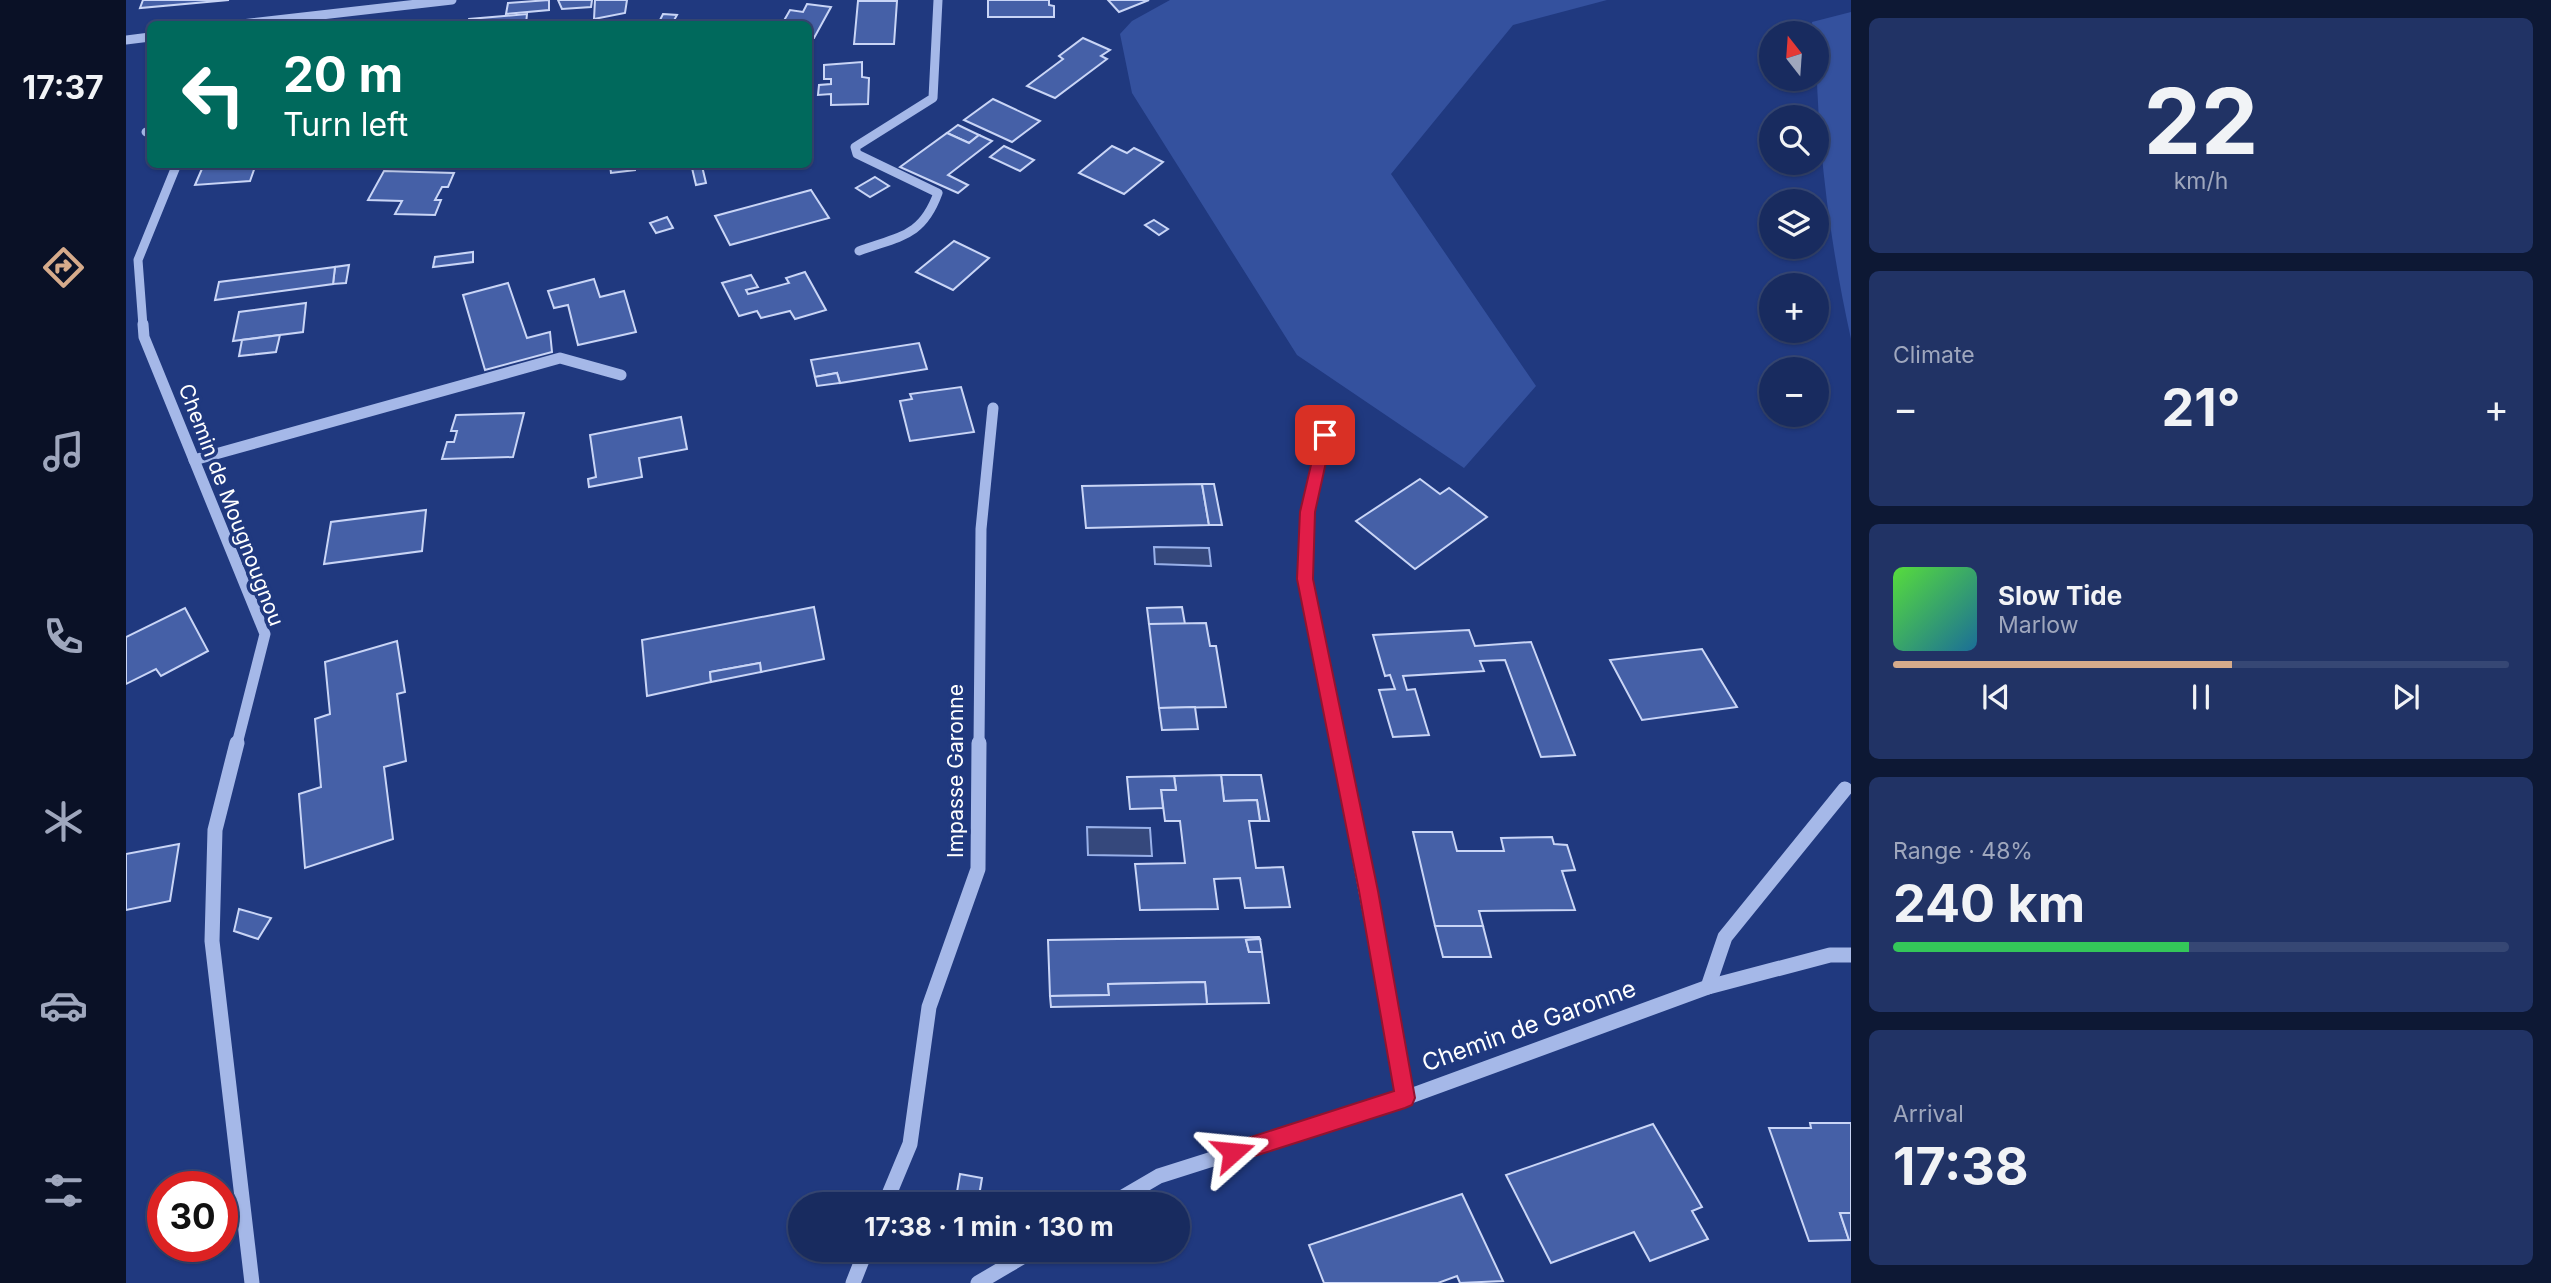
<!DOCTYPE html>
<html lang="en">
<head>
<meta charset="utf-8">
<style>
  body { margin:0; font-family:Inter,sans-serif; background:#213365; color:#f1f3f6; height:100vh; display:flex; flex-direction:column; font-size:26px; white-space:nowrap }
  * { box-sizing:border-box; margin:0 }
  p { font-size:23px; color:#9fa7bd }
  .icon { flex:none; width:38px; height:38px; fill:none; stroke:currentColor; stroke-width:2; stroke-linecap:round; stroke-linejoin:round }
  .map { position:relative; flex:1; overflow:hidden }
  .panel { display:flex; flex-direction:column; gap:18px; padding:18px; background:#0d1834; width:700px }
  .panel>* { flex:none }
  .top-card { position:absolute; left:21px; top:21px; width:665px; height:147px; border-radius:10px; box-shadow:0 2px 5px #0004,0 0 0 2px #364774; background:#00695c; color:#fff; overflow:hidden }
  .needle { width:46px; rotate:343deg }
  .buttons { position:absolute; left:1633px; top:21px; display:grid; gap:14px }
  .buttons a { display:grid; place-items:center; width:70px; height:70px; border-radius:50%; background:#182b5f; box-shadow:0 2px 5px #0004,0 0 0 2px #364774; font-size:35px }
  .speed { position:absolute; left:21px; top:1171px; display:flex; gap:14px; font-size:35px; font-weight:700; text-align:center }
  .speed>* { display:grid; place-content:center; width:91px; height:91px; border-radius:50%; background:#182b5f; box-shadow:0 2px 5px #0004,0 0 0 2px #364774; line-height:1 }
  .speed .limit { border:10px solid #d22; background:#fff; color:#111 }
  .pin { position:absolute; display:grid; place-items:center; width:60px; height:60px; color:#fff; margin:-30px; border-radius:14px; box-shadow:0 4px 10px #0006 }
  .me { position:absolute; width:77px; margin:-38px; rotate:72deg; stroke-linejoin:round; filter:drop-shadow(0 0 5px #0008) }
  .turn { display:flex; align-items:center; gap:24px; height:147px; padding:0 21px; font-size:32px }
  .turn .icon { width:91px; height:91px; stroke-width:2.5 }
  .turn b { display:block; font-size:49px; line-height:60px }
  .big { font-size:52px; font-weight:700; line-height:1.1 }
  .panel .widget { flex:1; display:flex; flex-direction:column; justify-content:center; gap:10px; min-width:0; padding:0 24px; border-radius:10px; background:#213365 }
  .panel .dial { align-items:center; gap:0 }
  .dial b { font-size:91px; line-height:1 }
  .song { display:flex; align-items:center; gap:21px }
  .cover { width:84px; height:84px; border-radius:10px; background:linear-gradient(135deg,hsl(110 70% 55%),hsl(200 70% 35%)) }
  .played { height:7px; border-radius:4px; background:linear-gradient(90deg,#d6ab8b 55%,#364774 55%) }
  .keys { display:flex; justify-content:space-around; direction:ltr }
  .heat { display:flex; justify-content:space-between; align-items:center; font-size:38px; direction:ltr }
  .charge { height:10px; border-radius:5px; background:linear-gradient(90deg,#34c759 48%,#364774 0) }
  .trip { position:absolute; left:662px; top:1192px; width:402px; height:70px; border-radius:35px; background:#182b5f; box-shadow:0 2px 5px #0004,0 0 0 2px #364774; font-weight:700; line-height:70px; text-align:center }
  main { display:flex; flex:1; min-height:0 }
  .tabs { display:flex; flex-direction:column; width:126px; justify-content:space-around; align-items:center; background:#0a1126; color:#9fa7bd }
  .tabs .icon { width:49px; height:49px }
  .tabs .current { color:#d6ab8b }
  .tabs b { font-size:32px; color:#f1f3f6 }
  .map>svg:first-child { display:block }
</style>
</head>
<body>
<main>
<nav class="tabs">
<b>17:37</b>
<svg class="icon current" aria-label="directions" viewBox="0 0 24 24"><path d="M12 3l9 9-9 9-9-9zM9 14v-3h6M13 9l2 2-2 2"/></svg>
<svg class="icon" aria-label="music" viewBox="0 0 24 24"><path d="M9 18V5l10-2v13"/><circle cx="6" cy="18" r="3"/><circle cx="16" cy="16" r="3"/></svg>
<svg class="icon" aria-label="phone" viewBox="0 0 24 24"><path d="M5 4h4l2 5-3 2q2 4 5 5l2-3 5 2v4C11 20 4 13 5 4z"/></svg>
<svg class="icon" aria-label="climate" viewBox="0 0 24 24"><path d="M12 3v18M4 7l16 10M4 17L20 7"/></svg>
<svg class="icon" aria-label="car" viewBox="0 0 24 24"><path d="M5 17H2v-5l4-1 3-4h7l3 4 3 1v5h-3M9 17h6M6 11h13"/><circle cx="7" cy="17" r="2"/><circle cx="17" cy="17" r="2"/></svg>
<svg class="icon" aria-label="filters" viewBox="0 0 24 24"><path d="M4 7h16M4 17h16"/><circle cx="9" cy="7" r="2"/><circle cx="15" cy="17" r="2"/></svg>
</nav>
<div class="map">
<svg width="1725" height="1283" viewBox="0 0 1725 1283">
  <rect width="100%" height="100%" fill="#20397f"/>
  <g fill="#34519e">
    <polygon points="1044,0 1481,0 1387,25 1265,174 1410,386 1338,468 1171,355 1006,93 994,34 1006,21"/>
    <path d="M 1725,12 L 1725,339 C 1703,239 1690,136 1690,33 L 1687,33 L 1686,22 Z"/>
  </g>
  <g fill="#35487c" stroke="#98b0e9" stroke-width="2">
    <polygon points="1028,547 1083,548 1085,566 1029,564"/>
    <polygon points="961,827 1024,828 1026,856 962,855"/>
  </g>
  <g fill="#4560a7" stroke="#c9d5f6" stroke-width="2">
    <polygon points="17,0 103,0 14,8"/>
    <polygon points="423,0 423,10 380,14 382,3"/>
    <polygon points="432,0 466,0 465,7 436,9"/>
    <polygon points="469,0 501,0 499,13 468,19"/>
    <polygon points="862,0 923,0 923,5 928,6 928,17 862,17"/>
    <polygon points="982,0 1023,0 993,12"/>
    <polygon points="732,1 771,1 768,44 728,44"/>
    <polygon points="681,4 705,7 688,38 682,38 682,24 656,24 664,10 677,12"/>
    <polygon points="401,14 400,24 341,24 343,19"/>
    <polygon points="537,14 551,15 546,24 532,24"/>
    <polygon points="957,38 984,50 975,56 981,59 929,98 901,86 937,59 933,56"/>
    <polygon points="736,62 736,77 743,78 742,104 705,105 705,94 692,95 693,85 705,84 705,79 698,79 698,65"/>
    <polygon points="867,99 914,121 886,142 838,120"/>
    <polygon points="832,125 853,135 843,143 821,133"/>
    <polygon points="821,133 843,143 853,135 866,141 822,175 842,185 832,193 774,167"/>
    <polygon points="878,146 908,160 894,171 864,157"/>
    <polygon points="986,146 1001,153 1008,148 1037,162 998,194 953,173"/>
    <polygon points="78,164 130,164 124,181 69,185"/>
    <polygon points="509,164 509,170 485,173 484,165"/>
    <polygon points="576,166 580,183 570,185 566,168"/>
    <polygon points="258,171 328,173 322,187 316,187 309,200 315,200 309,215 269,214 276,201 242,200"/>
    <polygon points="749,177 763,186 744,197 730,188"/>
    <polygon points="685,190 703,218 604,245 589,216"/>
    <polygon points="541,217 547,228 530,233 524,223"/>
    <polygon points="1028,220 1042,229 1033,235 1019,225"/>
    <polygon points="828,241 863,258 827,290 790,272"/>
    <polygon points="347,252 347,262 307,267 309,257"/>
    <polygon points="223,265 220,283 207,284 209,267"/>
    <polygon points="209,267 207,284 89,300 93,282"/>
    <polygon points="679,272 700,310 669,319 664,311 635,318 631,311 613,316 596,283 625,275 632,287 620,290 622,294 663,283 660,278"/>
    <polygon points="468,279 474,297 498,291 510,332 452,345 442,305 428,308 422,291"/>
    <polygon points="382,283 401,338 424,332 426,352 359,370 337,295"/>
    <polygon points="180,303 177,332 107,341 113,312"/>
    <polygon points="154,335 150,352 113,356 116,340"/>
    <polygon points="793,343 801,369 714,383 711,373 689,377 685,360"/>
    <polygon points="711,373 714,383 691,386 689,377"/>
    <polygon points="835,387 848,432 784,441 774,401 786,399 784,394"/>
    <polygon points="398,413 387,457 316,459 321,442 328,442 331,431 325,431 330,415"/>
    <polygon points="555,417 561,449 513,458 516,477 463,487 462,479 470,477 464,435"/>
    <polygon points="1294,479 1314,494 1323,488 1361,517 1289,569 1230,521"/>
    <polygon points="1076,484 1083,525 960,528 956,486"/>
    <polygon points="1076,484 1088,484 1096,525 1083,525"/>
    <polygon points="300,510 296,551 198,564 205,522"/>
    <polygon points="688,607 698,659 635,672 634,663 584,672 585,682 521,696 516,640"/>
    <polygon points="1056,607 1059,624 1023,624 1021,608"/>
    <polygon points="59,608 82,651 35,676 30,669 0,684 0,637"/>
    <polygon points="1080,623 1084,646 1090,646 1100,707 1033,708 1023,624"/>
    <polygon points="1343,630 1349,646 1405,642 1449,755 1415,757 1379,660 1354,661 1358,671 1277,676 1281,690 1289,689 1303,735 1267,737 1253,690 1269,689 1264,675 1259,676 1247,635"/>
    <polygon points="271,641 279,692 271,694 280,761 258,767 267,839 179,868 173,794 195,787 189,719 204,714 199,662"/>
    <polygon points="1576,649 1611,707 1516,720 1484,660"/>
    <polygon points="634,663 635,672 585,682 584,672"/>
    <polygon points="1069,707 1072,729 1036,730 1033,708"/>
    <polygon points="1095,775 1135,775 1143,821 1134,821 1131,800 1098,801"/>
    <polygon points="1095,775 1098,801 1131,800 1134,821 1123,821 1130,868 1157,867 1164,907 1119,908 1114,878 1088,879 1092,909 1014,910 1009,864 1059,863 1054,821 1039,821 1035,790 1050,790 1048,776"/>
    <polygon points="1048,776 1050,790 1035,790 1037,808 1004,809 1001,777"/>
    <polygon points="1287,832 1326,832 1331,851 1378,851 1375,838 1426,837 1428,844 1441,845 1449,870 1436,871 1449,910 1353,911 1357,926 1309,926"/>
    <polygon points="53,844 44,901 0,910 0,854"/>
    <polygon points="113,909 145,918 132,939 108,931"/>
    <polygon points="1309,926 1357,926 1365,957 1317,957"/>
    <polygon points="1133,937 1134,939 1120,940 1123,952 1136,952 1143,1003 1081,1004 1079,982 982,984 983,995 924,996 922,940"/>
    <polygon points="1134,939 1136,952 1123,952 1120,940"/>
    <polygon points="1079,982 1081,1004 925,1007 924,996 983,995 982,984"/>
    <polygon points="1684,1123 1725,1123 1725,1213 1714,1213 1723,1240 1683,1241 1643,1128 1685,1128"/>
    <polygon points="1527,1124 1576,1207 1566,1211 1582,1239 1524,1261 1508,1232 1425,1263 1380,1175"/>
    <polygon points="834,1174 856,1178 852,1202 830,1198"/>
    <polygon points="1336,1194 1377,1281 1334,1283 1331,1276 1312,1283 1198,1283 1183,1245"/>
    <polygon points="1714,1213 1725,1213 1725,1240 1723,1240"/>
  </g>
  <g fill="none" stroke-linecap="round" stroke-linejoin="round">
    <g stroke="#a5b8e8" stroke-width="9">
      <polyline points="116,24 326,0"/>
      <polyline points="0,40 24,37"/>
      <polyline points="20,132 24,131"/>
      <path d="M 733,251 C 774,236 796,237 812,193 L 731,154 L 729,147 L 807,98 L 812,0"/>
      <polyline points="17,326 12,260 51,164"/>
    </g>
    <g stroke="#a5b8e8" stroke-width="11">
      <polyline points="17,324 18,337 139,634 111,744"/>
      <polyline points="1199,435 1181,512 1179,579 1212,744"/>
      <polyline points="68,460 434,358 495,375"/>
      <polyline points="853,744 855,529 867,408"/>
    </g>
    <g stroke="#a5b8e8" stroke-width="15">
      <polyline points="111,743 89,830 86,941 126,1283"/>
      <polyline points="1212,743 1279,1098"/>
      <polyline points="1582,987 1599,937 1719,789"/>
      <polyline points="759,1204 784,1144 803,1007 852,869 853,743"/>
      <polyline points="985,1204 1033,1176 1279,1098 1582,987 1704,955 1725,955"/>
      <polyline points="727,1283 740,1250"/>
      <polyline points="852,1283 908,1250"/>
    </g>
  </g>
  <polygon fill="#e11d48" stroke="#92132f" stroke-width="2" points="1199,430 1206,435 1189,512 1187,579 1252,891 1289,1098 1286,1105 1279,1108 1107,1163 1100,1160 1097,1152 1100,1145 1268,1091 1233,891 1171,579 1174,512 1192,435"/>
  <g text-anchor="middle" stroke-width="7" stroke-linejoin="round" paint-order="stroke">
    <g font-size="21" fill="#fff" stroke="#20397f">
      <text transform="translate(105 505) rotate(69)" y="7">Chemin de Mougnougnou</text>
      <text transform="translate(830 771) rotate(-90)" y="7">Impasse Garonne</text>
    </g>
    <g font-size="24" fill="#fff" stroke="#20397f">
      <text transform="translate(1403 1026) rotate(-20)" y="8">Chemin de Garonne</text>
    </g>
  </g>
</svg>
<div class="buttons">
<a><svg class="needle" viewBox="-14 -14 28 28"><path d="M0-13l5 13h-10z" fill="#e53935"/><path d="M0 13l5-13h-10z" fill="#9fa7bd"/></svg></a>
<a><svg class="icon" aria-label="search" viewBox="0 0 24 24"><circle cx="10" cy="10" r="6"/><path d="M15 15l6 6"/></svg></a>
<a><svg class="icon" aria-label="layers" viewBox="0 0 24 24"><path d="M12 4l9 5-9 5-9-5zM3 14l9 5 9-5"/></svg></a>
<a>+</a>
<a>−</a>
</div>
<div class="speed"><div class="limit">30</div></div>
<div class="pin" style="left:1199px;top:435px;background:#d93025"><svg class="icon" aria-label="arrive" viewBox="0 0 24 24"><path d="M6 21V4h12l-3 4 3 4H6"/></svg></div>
<svg class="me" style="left:1107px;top:1152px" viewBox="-20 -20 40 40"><path d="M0-17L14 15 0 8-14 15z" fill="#e11d48" stroke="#fff" stroke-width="4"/></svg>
<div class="trip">17:38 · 1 min · 130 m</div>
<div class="top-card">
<div class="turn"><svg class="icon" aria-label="left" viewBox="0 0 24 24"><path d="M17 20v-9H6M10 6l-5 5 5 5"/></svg><div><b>20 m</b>Turn left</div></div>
</div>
</div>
<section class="panel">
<div class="widget dial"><b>22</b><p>km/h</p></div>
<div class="widget"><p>Climate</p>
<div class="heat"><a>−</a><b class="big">21°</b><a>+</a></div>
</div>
<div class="widget">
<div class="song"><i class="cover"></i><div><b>Slow Tide</b><p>Marlow</p></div></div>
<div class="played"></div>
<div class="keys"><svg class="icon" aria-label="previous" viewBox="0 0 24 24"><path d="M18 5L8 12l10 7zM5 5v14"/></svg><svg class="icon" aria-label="pause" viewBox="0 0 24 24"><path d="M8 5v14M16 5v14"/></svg><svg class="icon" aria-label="next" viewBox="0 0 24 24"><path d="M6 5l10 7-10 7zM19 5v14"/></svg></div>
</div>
<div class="widget"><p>Range · 48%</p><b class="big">240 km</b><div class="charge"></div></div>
<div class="widget"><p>Arrival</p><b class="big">17:38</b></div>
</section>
</main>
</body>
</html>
